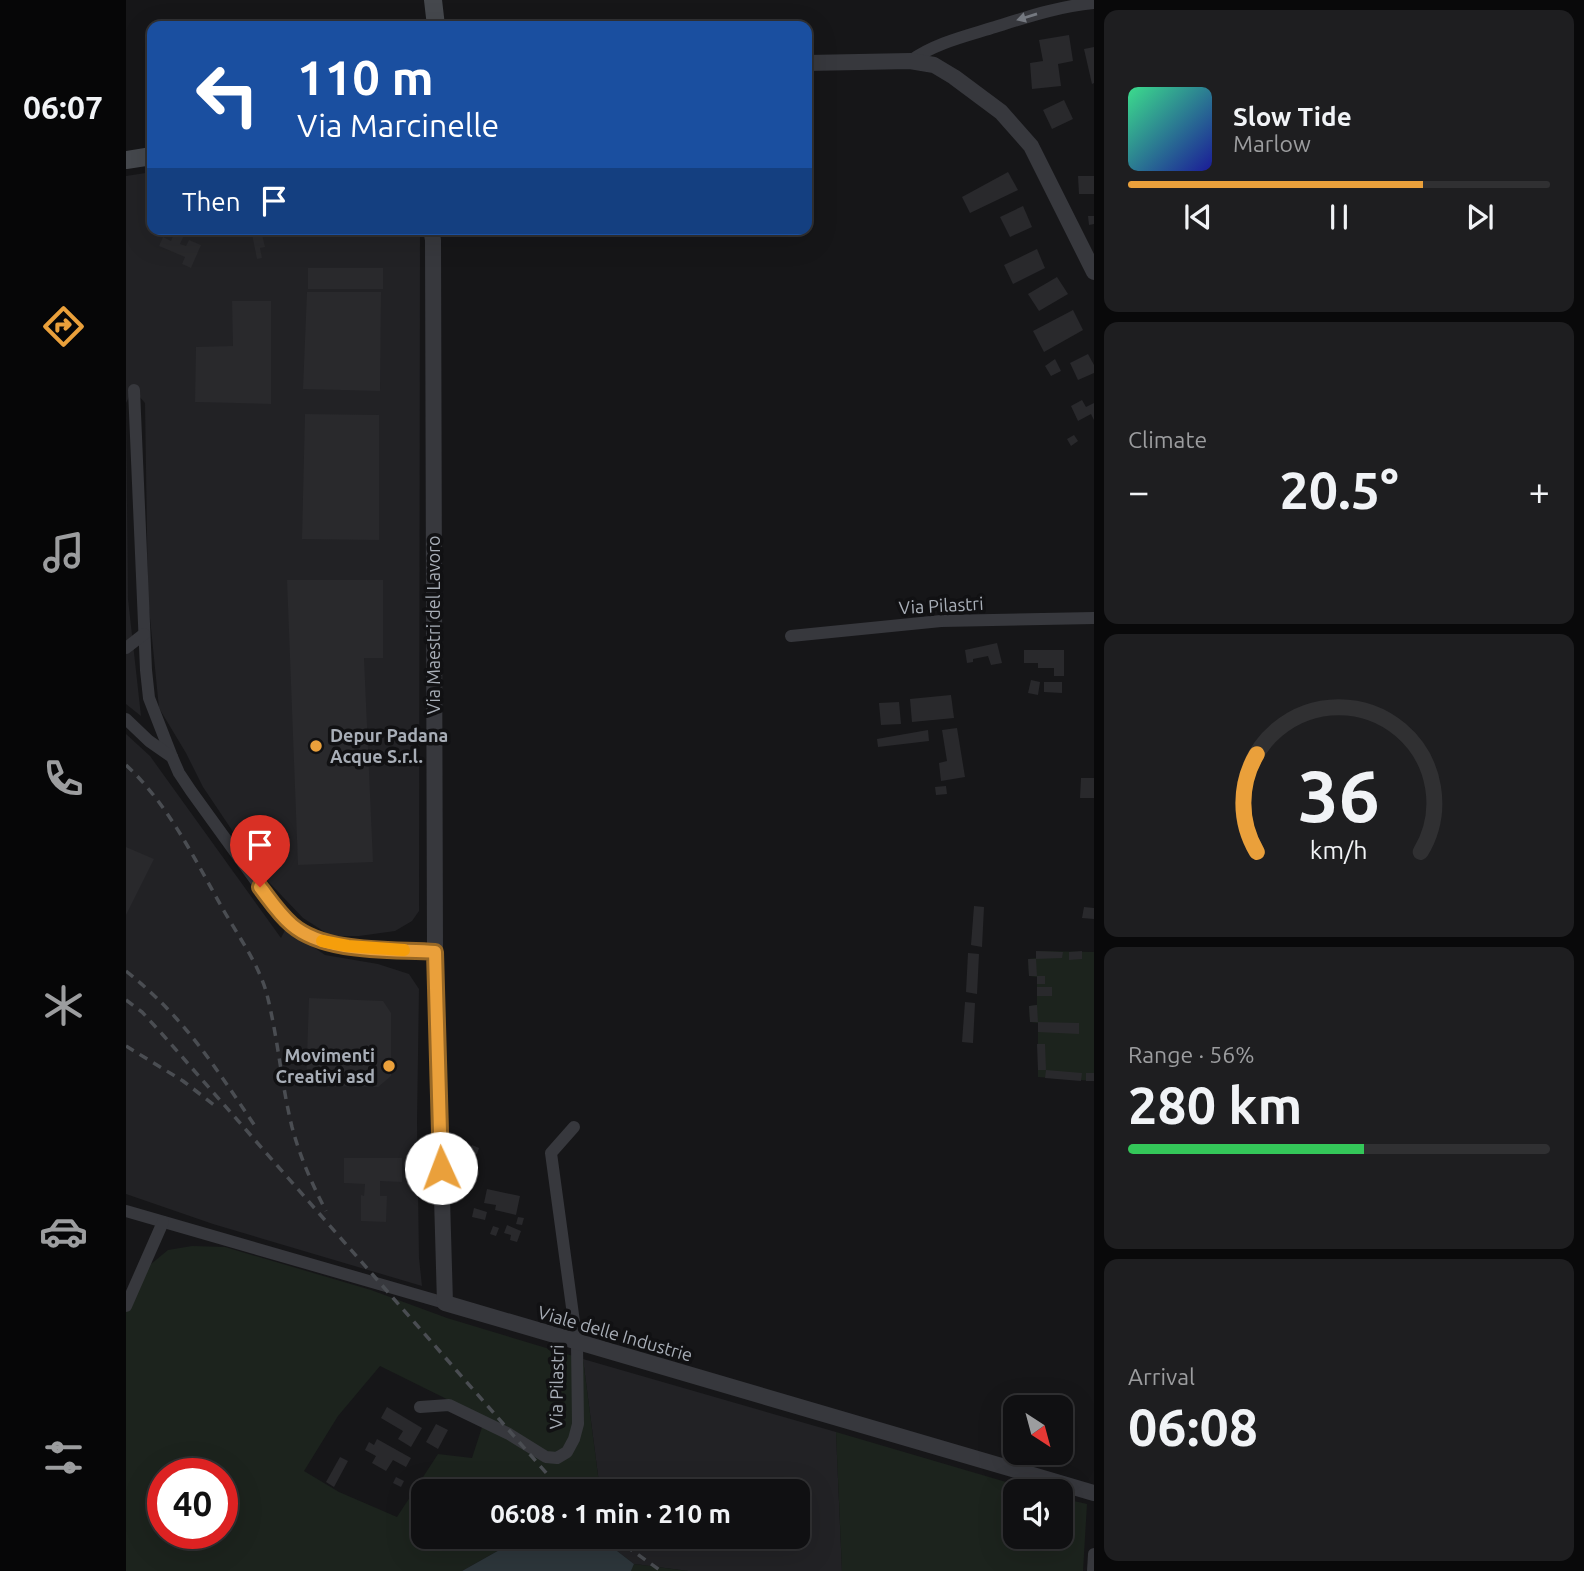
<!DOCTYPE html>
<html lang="en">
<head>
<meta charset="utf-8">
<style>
  body { margin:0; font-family:Ubuntu,sans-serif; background:#1e1e20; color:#f1f3f6; height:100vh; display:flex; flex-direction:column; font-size:26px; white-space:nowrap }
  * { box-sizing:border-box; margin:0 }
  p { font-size:23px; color:#9c9d9f }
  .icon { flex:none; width:38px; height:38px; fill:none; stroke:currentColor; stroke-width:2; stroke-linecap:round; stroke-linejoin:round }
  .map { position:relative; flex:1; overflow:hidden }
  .side { display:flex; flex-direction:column; gap:10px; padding:10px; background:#09090a; width:490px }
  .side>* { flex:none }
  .guide { position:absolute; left:21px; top:21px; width:665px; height:214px; border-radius:14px; box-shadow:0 7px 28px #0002,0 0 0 2px #303032; background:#1a4fa0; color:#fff; overflow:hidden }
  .needle { width:46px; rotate:144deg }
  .tools { position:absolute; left:877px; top:1395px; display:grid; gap:14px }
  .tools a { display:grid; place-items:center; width:70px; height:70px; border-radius:14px; background:#101012; box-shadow:0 7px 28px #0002,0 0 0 2px #303032; font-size:35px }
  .speed { position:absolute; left:21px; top:1458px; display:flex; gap:14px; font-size:35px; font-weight:700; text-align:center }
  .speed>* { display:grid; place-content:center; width:91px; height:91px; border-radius:50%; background:#101012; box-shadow:0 7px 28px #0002,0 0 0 2px #303032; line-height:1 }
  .speed .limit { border:10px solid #d22; background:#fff; color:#111 }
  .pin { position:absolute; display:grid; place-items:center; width:60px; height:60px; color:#fff; margin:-72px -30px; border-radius:50% 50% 50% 0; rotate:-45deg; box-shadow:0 0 7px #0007 }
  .pin .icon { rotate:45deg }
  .me { position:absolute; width:77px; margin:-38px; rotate:358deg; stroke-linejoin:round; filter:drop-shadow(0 0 5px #0008) }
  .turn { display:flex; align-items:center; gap:24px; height:147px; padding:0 35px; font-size:32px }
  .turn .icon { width:91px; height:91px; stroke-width:2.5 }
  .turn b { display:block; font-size:49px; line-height:60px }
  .then { display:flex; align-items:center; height:66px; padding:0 35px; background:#0003; gap:14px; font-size:26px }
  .big { font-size:52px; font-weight:600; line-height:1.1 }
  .side .card { flex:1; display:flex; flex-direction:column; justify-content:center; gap:10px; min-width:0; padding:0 24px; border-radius:14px; background:#1e1e20 }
  .side .dial { align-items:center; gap:0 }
  .dial svg { height:182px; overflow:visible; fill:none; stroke:#303032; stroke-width:7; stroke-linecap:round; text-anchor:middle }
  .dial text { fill:#f1f3f6; stroke:none }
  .song { display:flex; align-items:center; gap:21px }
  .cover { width:84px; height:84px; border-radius:10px; background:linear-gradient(135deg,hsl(150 70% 55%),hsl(240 70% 35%)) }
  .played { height:7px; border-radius:4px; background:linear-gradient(90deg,#eaa03b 70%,#303032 70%) }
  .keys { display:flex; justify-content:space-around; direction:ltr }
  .heat { display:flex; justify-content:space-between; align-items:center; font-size:38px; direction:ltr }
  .charge { height:10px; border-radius:5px; background:linear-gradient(90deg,#34c759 56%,#303032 0) }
  .trip { position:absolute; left:285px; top:1479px; width:399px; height:70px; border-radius:14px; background:#101012; box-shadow:0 7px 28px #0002,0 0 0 2px #303032; font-weight:600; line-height:70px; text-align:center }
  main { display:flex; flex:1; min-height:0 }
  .tab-bar { display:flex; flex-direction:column; width:126px; justify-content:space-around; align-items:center; background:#060607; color:#9c9d9f }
  .tab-bar .icon { width:49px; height:49px }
  .tab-bar .selected { color:#eaa03b }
  .tab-bar b { font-size:32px; color:#f1f3f6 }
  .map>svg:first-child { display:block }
</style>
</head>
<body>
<main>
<nav class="tab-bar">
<b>06:07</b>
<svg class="icon selected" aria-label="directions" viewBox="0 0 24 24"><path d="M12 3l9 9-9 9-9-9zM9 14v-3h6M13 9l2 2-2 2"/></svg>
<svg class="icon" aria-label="music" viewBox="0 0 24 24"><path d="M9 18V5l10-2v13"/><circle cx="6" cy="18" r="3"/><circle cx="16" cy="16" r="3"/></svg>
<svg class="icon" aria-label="phone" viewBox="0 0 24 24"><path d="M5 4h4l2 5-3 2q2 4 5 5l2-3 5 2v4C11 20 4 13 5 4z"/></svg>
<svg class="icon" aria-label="climate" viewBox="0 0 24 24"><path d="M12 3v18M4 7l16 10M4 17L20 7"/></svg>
<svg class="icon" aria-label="car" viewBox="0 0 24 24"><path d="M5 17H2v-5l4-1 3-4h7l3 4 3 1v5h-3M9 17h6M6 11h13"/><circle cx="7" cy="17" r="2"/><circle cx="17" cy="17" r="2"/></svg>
<svg class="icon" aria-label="filters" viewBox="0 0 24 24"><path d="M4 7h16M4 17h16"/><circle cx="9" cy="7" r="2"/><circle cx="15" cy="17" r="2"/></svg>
</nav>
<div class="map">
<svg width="968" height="1571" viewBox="0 0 968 1571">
  <rect width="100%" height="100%" fill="#161618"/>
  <g fill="#222225">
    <polygon points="26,172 26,229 294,229 293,911 286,921 269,931 233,936 205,936 177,918 136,875 77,787 60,753 33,708 22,598 19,403 12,395 3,397 0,403 0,176"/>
    <polygon points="0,406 2,599 15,716 0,704"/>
    <polygon points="0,734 24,756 155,938 160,928 199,955 252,964 283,974 293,989 291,1122 293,1258 296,1286 87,1224 0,1194"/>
    <polygon points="457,1359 710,1432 716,1571 562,1571 508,1564 486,1547 483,1537 672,1536 672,1491 474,1491"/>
  </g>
  <g fill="#1c231d" fill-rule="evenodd">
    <polygon points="910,951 968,952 968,1081 912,1077 912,1023 904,1022 903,1006 911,1005 911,977 903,976 902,959 910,958"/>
    <path d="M 66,1246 L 99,1247 L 245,1290 L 321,1318 L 457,1359 L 474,1491 L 298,1491 L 298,1536 L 483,1537 L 486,1547 L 437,1539 L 386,1543 L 336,1571 L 0,1571 L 0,1305 L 25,1264 L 42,1250 ZM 254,1366 L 359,1418 L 346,1458 L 312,1454 L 271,1517 L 213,1492 L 178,1471 L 212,1416 ZM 37,1474 L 96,1474 L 96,1533 L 37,1533 Z"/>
    <polygon points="710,1432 911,1491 889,1491 889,1536 934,1536 935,1498 961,1504 957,1571 716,1571"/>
    <polygon points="508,1564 562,1571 505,1571"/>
  </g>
  <polygon fill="#2d363b" points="437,1539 486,1547 508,1564 505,1571 336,1571 386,1543"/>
  <g fill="#29292c">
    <polygon points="943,35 947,61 932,64 935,86 906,89 904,63 917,61 913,40"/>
    <polygon points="968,47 968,83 966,84 958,49"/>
    <polygon points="938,100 947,119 926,129 917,110"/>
    <polygon points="882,172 892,190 844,213 836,197"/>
    <polygon points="952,176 968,176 968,194 953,194"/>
    <polygon points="897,206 906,227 884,237 874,217"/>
    <polygon points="962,216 968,216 968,224 963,225"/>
    <polygon points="50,229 59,233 54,244 60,246 63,240 75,245 65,268 56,264 59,257 33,246 37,237 45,241"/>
    <polygon points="125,229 135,230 139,247 134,248 136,258 131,259"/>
    <polygon points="911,249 919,268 887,284 878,265"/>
    <rect x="182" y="268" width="75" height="21"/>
    <polygon points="931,277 942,294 913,311 902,294"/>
    <polygon points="181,292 255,292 254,391 177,389"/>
    <polygon points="106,301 145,301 145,404 69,402 70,347 107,346"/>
    <polygon points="947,310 957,330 918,352 907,331"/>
    <polygon points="962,354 968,365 968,373 952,380 944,363"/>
    <polygon points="929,359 935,371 925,376 919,366"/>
    <polygon points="956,400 960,407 968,403 968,420 965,414 952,421 945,406"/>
    <polygon points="179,414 253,415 253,540 176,539"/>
    <polygon points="948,435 952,441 945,446 941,439"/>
    <polygon points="161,580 257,580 257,658 238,658 247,862 172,865"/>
    <polygon points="871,643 876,663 865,665 862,656 847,659 847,662 841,663 839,650"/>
    <polygon points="898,650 938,650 938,676 928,676 928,668 912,668 912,663 898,663"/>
    <polygon points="905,680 914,682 912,695 902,693"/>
    <polygon points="918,682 936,682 936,693 918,692"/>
    <polygon points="825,695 828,718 786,722 784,699"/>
    <polygon points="773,702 775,724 755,725 753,703"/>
    <polygon points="831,728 839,777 815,781 813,763 821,761 816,730"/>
    <polygon points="802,730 803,741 752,747 751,739"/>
    <polygon points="955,778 968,778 968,798 954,798"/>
    <polygon points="820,786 821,794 810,795 809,787"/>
    <polygon points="0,847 28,859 0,915"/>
    <polygon points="848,906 858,907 856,947 845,945"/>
    <polygon points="958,907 968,908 968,919 956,918"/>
    <polygon points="910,951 937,952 936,958 910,959"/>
    <polygon points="956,951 956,959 943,960 943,952"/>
    <polygon points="842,953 853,954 851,994 840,992"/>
    <polygon points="902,959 910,959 911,976 903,976"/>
    <rect x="911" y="976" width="8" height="8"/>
    <rect x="911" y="987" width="15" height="9"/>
    <polygon points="183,998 257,1001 265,1013 265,1076 252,1087 180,1086"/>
    <polygon points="839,1002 849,1003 847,1043 836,1042"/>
    <polygon points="911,1005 912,1022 953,1023 953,1034 912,1032 912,1022 904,1022 903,1006"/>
    <polygon points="911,1044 919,1044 920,1070 912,1070"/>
    <polygon points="920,1070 956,1073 955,1081 919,1078"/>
    <rect x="960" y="1073" width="8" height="8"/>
    <polygon points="346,1145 353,1148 351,1154 344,1152"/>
    <polygon points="218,1158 276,1158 276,1182 254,1181 254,1196 261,1196 260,1222 235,1221 235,1195 238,1196 239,1184 218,1183"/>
    <polygon points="361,1189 394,1196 390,1215 369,1210 370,1205 358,1203"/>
    <polygon points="348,1208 361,1212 359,1220 346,1217"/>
    <polygon points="392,1217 398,1218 396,1225 390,1224"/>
    <polygon points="381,1225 395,1231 391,1242 384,1240 385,1235 378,1233"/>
    <polygon points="367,1226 373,1228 370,1236 364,1234"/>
    <polygon points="261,1407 296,1428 285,1447 272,1439 277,1431 255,1418"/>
    <polygon points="310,1424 322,1430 312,1449 300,1442"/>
    <polygon points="251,1439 285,1458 280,1467 267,1460 260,1471 246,1463 250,1456 239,1450 243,1442 248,1445"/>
    <polygon points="214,1457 222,1461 208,1487 200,1482"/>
    <polygon points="270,1477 278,1481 275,1487 267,1483"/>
  </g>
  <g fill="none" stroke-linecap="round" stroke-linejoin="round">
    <g stroke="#37383d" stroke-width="12">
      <path d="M 784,61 C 809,43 840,36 869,27 C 901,17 934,6 968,3"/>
      <polyline points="8,390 20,670 23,698 46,757"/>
      <polyline points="665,636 815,621 968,618"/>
      <polyline points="0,648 18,634"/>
      <polyline points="0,719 23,741 46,757 53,773 65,791 148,906 166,925 179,934 196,942 222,946 309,952"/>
      <polyline points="0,1211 319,1303"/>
      <polyline points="0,1306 37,1222"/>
      <polyline points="294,1407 323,1405 383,1434 420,1457 431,1458 441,1452 448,1439 452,1424 451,1344 425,1153 448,1127"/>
      <polyline points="967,1571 968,1554"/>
    </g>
    <g stroke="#37383d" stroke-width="16">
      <polyline points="681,63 784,61 808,65 828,77 875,112 905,146 968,272"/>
      <polyline points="305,229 307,240 309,952 319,1303 968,1493"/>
    </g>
    <g stroke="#45484d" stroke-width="18">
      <polyline points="307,0 310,26"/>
      <polyline points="0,160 26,156"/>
    </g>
    <g stroke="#4a4d52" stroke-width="3.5" stroke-dasharray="9 7" stroke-linecap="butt">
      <path d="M 0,765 C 43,805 69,860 98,911 C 113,937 131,962 140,991 C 152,1036 155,1083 166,1127 C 174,1157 186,1184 200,1211"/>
      <path d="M 0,971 C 60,1019 89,1067 131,1129"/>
      <polyline points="0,1000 16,1012 37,1035 436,1491"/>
      <polyline points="0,1046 57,1081 92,1108"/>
      <polyline points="486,1536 535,1571"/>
    </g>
  </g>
  <defs><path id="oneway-solid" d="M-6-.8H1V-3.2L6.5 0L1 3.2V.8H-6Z" transform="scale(1.75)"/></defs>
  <use fill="#757980" href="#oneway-solid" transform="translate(901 17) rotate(163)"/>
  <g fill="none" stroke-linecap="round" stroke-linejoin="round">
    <defs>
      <path id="route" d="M 134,887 C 144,900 153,914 166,925 C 200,954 266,949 309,952 L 315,1168"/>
    </defs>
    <use href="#route" stroke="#986826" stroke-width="18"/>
    <use href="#route" stroke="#eaa03b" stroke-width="12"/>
    <polyline stroke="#f59e0b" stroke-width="12" points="196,941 222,946 278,950"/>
  </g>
  <g fill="#eaa03b" stroke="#111113" stroke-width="2.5">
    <circle cx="190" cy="746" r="7"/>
    <circle cx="263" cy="1066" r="7"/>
  </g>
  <g text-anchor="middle" stroke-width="7" stroke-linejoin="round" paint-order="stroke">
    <g font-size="18" fill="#a8aeb7" stroke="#111113">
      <text transform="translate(815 606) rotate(-3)" y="6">Via Pilastri</text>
      <text transform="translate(308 625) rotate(-90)" y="6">Via Maestri del Lavoro</text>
      <text transform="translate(489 1334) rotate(16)" y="6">Viale delle Industrie</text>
      <text transform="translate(431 1387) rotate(-89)" y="6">Via Pilastri</text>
    </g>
    <g font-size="18" font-weight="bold" fill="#a8aeb7" stroke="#111113" text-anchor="start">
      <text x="204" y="742">Depur Padana<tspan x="204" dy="21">Acque S.r.l.</tspan></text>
      <text x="249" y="1062" text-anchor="end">Movimenti<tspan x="249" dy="21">Creativi asd</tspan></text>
    </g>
  </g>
</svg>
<div class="tools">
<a><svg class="needle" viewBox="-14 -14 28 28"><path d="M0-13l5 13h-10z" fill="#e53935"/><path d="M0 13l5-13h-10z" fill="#9c9d9f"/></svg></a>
<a><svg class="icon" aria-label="sound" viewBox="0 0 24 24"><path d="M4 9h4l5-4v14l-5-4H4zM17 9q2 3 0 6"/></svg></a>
</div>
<div class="speed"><div class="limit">40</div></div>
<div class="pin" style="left:134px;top:887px;background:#d93025"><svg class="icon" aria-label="arrive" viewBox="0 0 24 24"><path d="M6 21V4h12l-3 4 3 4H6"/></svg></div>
<svg class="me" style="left:315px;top:1168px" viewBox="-20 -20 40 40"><circle r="19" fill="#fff"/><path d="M0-13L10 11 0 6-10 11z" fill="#eaa03b"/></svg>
<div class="trip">06:08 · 1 min · 210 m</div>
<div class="guide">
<div class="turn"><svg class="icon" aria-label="left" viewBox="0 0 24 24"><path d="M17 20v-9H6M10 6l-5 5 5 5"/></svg><div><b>110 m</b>Via Marcinelle</div></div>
<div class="then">Then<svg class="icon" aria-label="arrive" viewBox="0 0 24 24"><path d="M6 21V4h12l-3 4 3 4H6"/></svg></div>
</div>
</div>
<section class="side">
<div class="card">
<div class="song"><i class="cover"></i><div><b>Slow Tide</b><p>Marlow</p></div></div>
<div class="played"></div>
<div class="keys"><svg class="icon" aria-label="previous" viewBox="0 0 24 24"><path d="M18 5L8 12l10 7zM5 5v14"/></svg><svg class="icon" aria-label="pause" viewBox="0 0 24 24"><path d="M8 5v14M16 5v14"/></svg><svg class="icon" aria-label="next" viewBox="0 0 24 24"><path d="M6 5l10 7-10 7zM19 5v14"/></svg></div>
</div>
<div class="card"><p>Climate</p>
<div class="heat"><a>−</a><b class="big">20.5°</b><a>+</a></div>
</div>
<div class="card dial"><svg viewBox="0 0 100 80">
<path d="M14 69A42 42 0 1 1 86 69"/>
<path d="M14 69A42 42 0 0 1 14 26" stroke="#eaa03b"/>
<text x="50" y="56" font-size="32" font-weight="700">36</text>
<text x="50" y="72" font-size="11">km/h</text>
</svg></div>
<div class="card"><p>Range · 56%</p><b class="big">280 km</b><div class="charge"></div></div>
<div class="card"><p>Arrival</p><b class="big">06:08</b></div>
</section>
</main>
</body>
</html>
